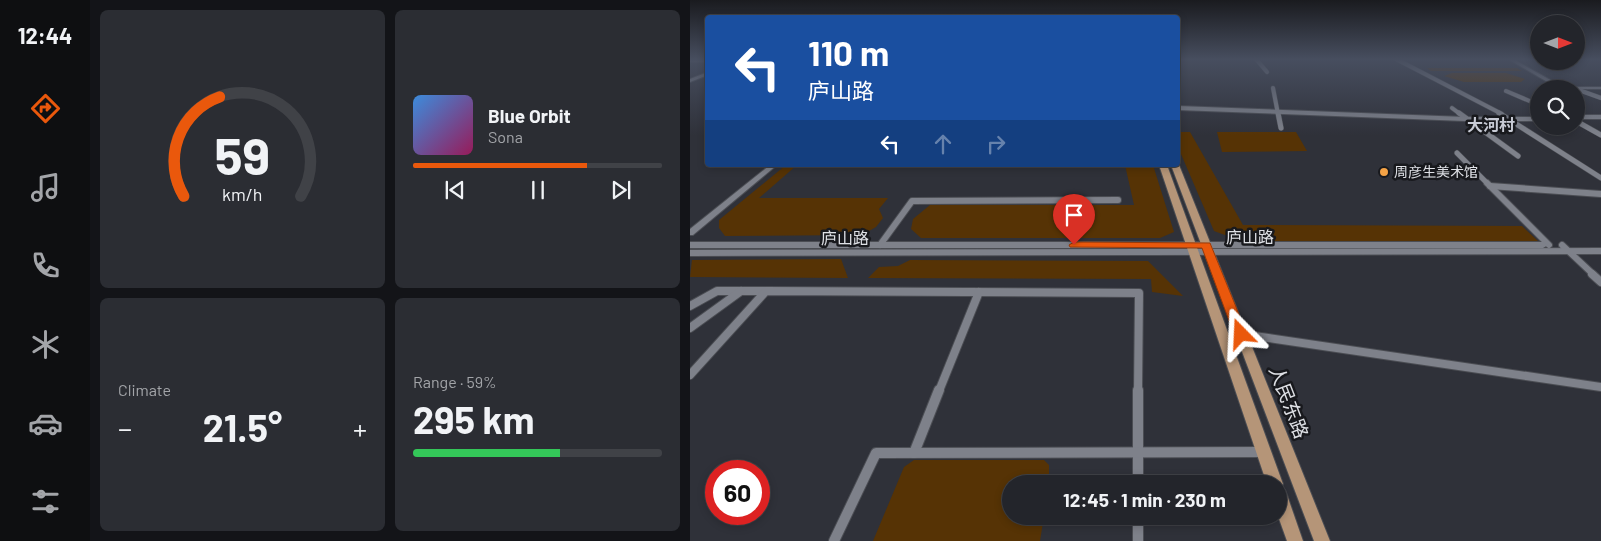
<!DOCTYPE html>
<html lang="en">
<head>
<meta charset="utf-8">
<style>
  body { margin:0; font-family:Barlow,"Noto Sans SC",sans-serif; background:#2b2d33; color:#f1f3f6; height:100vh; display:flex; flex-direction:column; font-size:19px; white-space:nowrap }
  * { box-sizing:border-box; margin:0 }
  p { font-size:16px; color:#a3a5a9 }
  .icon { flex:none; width:28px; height:28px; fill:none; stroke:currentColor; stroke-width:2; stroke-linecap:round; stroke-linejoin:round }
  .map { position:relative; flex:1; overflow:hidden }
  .side { display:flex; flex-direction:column; gap:10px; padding:10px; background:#131418; width:600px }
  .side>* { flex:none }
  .top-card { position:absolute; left:15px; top:15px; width:475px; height:152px; border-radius:5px; box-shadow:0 2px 8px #0003,0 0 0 1px #404247; background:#1a4fa0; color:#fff; overflow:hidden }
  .needle { width:32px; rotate:90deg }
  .fabs { position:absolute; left:840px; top:15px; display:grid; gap:10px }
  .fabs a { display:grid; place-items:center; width:55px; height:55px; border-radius:50%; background:#23252b; box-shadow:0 2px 8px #0003,0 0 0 1px #404247; font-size:25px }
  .speed { position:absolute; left:15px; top:460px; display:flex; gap:10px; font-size:25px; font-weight:700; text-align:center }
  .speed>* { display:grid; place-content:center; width:65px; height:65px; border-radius:50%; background:#23252b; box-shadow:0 2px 8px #0003,0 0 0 1px #404247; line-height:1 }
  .speed .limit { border:8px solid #d22; background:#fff; color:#111 }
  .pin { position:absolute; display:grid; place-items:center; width:42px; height:42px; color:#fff; margin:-51px -21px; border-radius:50% 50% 50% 0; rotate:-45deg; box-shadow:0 0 5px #0007 }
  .pin .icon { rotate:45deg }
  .me { position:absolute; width:55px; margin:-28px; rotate:339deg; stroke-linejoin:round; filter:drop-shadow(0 0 4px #0008) }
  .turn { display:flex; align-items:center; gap:18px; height:105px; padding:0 20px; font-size:22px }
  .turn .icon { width:65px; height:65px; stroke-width:2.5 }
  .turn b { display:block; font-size:35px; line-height:42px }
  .lanes { display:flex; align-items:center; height:48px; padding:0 20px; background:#0003; justify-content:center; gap:25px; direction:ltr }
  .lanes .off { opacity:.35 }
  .big { font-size:38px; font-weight:700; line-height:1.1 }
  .side .widget { flex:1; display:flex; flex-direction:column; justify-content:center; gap:8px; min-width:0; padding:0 18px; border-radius:8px; background:#2b2d33 }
  .side .dial { align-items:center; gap:0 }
  .dial svg { height:130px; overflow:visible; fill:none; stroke:#404247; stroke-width:7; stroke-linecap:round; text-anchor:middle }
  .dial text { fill:#f1f3f6; stroke:none }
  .song { display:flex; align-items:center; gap:15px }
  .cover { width:60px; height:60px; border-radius:8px; background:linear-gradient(135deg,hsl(210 70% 55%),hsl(330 70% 35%)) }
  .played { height:5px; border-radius:2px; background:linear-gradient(90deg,#ea580c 70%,#404247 70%) }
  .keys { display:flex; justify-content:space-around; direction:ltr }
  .heat { display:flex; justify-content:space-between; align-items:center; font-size:28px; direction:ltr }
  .charge { height:8px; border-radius:4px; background:linear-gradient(90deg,#34c759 59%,#404247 0) }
  .side .tiles { flex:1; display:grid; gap:10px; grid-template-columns:repeat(2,1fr) }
  .trip { position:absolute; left:312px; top:475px; width:285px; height:50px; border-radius:25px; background:#23252b; box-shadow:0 2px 8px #0003,0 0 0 1px #404247; font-weight:700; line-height:50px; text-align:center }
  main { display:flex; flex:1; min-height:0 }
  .menu { display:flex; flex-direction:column; width:90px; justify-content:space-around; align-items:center; background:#0e0f11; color:#a3a5a9 }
  .menu .icon { width:35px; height:35px }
  .menu .current { color:#ea580c }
  .menu b { font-size:22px; color:#f1f3f6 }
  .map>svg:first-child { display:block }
</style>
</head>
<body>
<main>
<nav class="menu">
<b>12:44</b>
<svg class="icon current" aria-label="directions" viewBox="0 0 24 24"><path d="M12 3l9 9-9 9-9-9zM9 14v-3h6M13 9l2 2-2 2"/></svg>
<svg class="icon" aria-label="music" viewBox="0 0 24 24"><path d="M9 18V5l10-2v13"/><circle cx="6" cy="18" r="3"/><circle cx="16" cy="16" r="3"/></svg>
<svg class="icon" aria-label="phone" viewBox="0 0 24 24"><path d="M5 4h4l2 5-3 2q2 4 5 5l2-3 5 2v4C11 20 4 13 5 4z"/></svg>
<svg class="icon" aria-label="climate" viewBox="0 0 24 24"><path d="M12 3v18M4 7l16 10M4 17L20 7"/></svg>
<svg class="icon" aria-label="car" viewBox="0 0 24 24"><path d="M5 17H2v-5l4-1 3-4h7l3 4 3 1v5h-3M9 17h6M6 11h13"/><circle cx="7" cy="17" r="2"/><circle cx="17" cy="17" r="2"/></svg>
<svg class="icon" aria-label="filters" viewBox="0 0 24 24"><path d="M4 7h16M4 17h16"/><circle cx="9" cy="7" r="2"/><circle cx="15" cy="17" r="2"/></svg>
</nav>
<section class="side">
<div class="tiles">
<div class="widget dial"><svg viewBox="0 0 100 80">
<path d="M14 69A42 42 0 1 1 86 69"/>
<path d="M14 69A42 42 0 0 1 36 8" stroke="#ea580c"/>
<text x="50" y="56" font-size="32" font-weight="700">59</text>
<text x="50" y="72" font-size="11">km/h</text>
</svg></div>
<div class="widget">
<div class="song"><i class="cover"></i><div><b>Blue Orbit</b><p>Sona</p></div></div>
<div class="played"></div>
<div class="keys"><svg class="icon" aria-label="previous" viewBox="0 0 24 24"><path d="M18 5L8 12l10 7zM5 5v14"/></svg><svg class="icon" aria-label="pause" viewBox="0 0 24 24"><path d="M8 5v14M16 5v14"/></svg><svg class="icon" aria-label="next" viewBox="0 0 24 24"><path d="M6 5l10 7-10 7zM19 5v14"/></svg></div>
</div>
<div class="widget"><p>Climate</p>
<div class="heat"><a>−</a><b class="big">21.5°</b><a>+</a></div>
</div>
<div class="widget"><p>Range · 59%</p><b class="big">295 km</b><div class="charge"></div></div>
</div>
</section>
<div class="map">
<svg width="911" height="541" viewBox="0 0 911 541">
  <rect width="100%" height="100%" fill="#2f3139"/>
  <g fill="#563305">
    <polygon points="737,68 827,68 832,71 741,71"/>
    <polygon points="762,73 816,73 835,79 831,82 774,82 754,76"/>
    <polygon points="488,132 500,132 553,225 832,226 848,241 551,241 524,231 488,147"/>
    <polygon points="527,132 606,132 617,151 532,152"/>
    <polygon points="96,165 107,165 69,198 198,198 189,209 193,218 186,227 172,235 35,236 29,228 29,220"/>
    <polygon points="435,165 463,165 484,232 470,238 231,238 221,229 223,219 240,205 444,205"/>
    <polygon points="151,259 158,278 0,277 2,260"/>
    <polygon points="220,260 458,261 493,296 462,292 461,279 178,278 189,267 208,266"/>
    <polygon points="224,460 354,460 359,465 359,484 321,484 321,516 354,516 350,541 183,541 214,467"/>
  </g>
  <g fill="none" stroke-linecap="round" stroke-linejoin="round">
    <defs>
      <g id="minor-far4">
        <polyline points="566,59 577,72"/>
        <polyline points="706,59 812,114"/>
        <polyline points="583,88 588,114"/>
        <polyline points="886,89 911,98"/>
        <polyline points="816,91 849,105"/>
        <polyline points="762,108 770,114"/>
      </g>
      <g id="minor-far3">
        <polyline points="588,113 591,128"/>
        <polyline points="769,113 828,156"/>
        <polyline points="809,113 911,178"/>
        <polyline points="886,121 911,135"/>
        <polyline points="767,153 798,184"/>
      </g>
      <g id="minor-far2">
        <polyline points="797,183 859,245"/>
        <polyline points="800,186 911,194"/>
        <polyline points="190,245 222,201 428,200"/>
        <polyline points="872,245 904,275"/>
      </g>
      <g id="minor-far1">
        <polyline points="902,274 911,282"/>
        <polyline points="0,306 27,291 76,291"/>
        <polyline points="0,328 51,291"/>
        <polyline points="551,334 911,387"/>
        <polyline points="0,375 76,291 449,293 448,391"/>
        <polyline points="249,391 289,292"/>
      </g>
      <g id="minor">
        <polyline points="224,453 249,390"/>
        <polyline points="448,484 448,390"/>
        <polyline points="448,516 448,541"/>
        <polyline points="144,541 186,453 574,452"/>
      </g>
      <g id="tertiary">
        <polygon points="818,59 823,59 873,87 911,87 911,89 856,89 858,87 866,87"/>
        <rect x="0" y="60" width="18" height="2"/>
        <polygon points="18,72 18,75 0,82 0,79"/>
        <polygon points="488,106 775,117 849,117 849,121 775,121 488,110"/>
        <rect x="886" y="115" width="25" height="4"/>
        <polygon points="80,165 87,165 3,235 0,235 0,229"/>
      </g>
      <g id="secondary">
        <polygon points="0,242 853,242 858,245 853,248 0,248"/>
        <polygon points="911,248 911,254 0,256 0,250"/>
      </g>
      <g id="primary">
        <polygon points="488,163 489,165 640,541 624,541 481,165 488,165"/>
        <polygon points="469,165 477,165 593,484 591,488 595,490 597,495 613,541 597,541 588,516 589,484 577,484"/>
      </g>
    </defs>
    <use href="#minor-far4" stroke="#4b4d53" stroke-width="5"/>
    <use href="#minor-far3" stroke="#4b4d53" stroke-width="6"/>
    <use href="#minor-far2" stroke="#4b4d53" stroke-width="8"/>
    <use href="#minor-far1" stroke="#4b4d53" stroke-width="10"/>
    <use href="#minor" stroke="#4b4d53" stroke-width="12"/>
    <use href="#tertiary" stroke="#4b4d53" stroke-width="2"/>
    <use href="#secondary" stroke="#4b4d53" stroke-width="2"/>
    <use href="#primary" stroke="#4b4d53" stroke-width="2"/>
    <use href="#minor-far4" stroke="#7e818a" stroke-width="4"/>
    <use href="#minor-far3" stroke="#7e818a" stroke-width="5"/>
    <use href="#minor-far2" stroke="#7e818a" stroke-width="6"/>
    <use href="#minor-far1" stroke="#7e818a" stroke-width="8"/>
    <use href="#minor" stroke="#7e818a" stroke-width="10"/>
    <use href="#tertiary" fill="#7e818a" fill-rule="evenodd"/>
    <use href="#secondary" fill="#7e818a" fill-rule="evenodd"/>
    <use href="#primary" fill="#b59578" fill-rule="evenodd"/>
  </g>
  <linearGradient id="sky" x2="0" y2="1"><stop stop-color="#1a1b1f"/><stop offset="0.44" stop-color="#474e5f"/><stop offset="1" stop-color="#474e5f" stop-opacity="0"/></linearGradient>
  <rect width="911" height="135" fill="url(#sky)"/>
  <polygon fill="#ea580c" stroke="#983908" points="384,242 520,243 557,334 551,339 544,334 512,248 380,247 379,245"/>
  <circle fill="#f5a346" stroke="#18191d" stroke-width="2" cx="694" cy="172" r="5"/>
  <g text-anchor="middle" stroke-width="5" stroke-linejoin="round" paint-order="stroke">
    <g font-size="14" fill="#dfe1e6" stroke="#18191d" text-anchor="start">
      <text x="704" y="177">周彦生美术馆</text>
    </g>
    <g font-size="16" font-weight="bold" fill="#c8cbd5" stroke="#18191d">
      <text x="801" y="131">大河村</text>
    </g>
    <g font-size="16" fill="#dfe1e6" stroke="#18191d">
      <text x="560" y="243">庐山路</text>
      <text x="155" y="244">庐山路</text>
    </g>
    <g font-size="19" fill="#dfe1e6" stroke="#18191d">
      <text transform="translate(599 402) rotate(69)" y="7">人民东路</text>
    </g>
  </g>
</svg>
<div class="fabs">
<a><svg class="needle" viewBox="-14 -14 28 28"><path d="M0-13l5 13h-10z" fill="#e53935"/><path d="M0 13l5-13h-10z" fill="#a3a5a9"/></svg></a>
<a><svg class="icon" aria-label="search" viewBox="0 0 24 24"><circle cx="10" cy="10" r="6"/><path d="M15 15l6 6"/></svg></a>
</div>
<div class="speed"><div class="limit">60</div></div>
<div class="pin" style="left:384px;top:245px;background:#d93025"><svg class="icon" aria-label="arrive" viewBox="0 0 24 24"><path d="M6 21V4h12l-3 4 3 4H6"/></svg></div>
<svg class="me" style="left:551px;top:334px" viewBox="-20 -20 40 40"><path d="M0-17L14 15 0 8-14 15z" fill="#ea580c" stroke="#fff" stroke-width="4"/></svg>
<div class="trip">12:45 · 1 min · 230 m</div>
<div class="top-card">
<div class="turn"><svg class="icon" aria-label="left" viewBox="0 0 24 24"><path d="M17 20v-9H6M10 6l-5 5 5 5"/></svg><div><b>110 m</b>庐山路</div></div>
<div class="lanes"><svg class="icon" aria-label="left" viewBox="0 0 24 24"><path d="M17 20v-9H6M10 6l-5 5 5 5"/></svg><svg class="icon off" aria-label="ahead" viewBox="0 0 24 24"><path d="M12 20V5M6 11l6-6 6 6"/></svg><svg class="icon off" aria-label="right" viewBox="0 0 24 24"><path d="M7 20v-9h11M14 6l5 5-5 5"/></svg></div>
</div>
</div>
</main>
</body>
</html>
